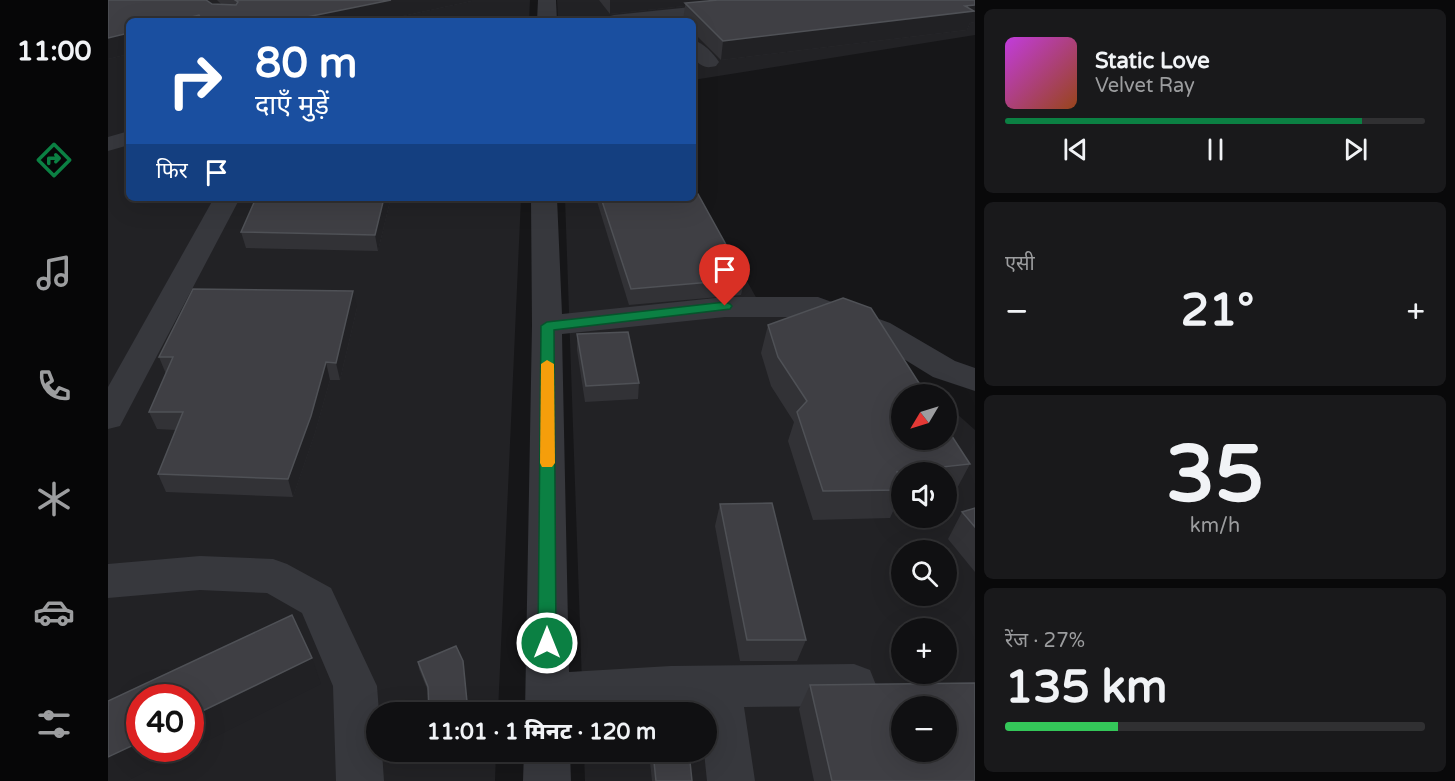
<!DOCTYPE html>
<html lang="hi">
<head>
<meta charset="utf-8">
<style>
  body { margin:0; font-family:"Varela Round","Noto Sans Devanagari",sans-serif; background:#19191b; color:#f1f3f6; height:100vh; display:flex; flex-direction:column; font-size:22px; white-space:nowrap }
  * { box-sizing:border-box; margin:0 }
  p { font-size:20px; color:#9c9d9f }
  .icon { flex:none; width:33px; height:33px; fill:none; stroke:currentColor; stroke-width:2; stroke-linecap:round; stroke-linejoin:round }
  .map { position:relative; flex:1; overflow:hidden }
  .side { display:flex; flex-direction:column; gap:9px; padding:9px; background:#09090a; width:480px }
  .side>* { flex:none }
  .banner { position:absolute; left:18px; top:18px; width:570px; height:183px; border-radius:9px; box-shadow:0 6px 24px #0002,0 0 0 2px #303032; background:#1a4fa0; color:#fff; overflow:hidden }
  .needle { width:39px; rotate:232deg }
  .controls { position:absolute; left:783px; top:384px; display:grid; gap:12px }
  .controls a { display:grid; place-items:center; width:66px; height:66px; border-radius:50%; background:#101012; box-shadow:0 6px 24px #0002,0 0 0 2px #303032; font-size:30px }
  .speed { position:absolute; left:18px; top:684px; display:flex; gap:12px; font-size:30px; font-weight:700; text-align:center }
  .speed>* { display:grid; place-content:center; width:78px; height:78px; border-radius:50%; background:#101012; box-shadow:0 6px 24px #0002,0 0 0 2px #303032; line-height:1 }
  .speed .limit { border:9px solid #d22; background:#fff; color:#111 }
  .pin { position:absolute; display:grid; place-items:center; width:51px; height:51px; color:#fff; margin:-62px -26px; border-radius:50% 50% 50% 0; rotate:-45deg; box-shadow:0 0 6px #0007 }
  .pin .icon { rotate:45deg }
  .me { position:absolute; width:66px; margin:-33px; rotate:0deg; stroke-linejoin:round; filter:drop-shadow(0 0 4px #0008) }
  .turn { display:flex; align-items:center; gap:21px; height:126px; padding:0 30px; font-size:27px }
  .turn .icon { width:78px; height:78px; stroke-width:2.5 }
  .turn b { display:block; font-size:42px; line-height:51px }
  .then { display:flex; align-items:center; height:57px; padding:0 30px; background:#0003; gap:12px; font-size:22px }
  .big { font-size:45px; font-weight:800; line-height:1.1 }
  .side .card { flex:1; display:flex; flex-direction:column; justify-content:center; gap:9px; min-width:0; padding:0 21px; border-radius:9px; background:#19191b }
  .side .dial { align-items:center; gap:0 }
  .dial b { font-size:78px; line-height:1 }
  .song { display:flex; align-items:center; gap:18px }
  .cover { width:72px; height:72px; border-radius:9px; background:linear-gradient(135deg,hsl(290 70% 55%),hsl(20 70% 35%)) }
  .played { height:6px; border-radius:3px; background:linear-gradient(90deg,#0b8043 85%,#303032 85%) }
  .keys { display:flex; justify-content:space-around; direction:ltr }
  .heat { display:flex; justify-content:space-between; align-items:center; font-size:33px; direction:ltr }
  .charge { height:9px; border-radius:4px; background:linear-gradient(90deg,#34c759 27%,#303032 0) }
  .trip { position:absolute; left:258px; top:702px; width:351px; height:60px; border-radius:30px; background:#101012; box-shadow:0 6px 24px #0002,0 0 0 2px #303032; font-weight:800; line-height:60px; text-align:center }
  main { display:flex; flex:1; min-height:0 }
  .menu { display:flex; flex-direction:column; width:108px; justify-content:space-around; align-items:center; background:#060607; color:#9c9d9f }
  .menu .icon { width:42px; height:42px }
  .menu .current { color:#0b8043 }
  .menu b { font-size:27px; color:#f1f3f6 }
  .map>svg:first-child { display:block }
</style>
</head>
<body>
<main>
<nav class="menu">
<b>11:00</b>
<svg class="icon current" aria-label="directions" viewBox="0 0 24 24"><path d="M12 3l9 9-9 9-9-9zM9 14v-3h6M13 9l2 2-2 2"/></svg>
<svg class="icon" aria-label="music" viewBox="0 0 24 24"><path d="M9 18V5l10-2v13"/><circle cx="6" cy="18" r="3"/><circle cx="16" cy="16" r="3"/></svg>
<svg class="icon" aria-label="phone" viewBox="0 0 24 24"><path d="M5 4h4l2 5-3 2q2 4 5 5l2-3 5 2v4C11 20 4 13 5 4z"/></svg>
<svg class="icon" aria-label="climate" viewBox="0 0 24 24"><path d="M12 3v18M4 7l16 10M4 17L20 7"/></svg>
<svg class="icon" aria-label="car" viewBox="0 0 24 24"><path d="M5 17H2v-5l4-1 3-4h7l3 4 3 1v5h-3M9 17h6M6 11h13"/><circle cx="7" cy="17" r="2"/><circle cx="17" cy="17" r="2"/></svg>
<svg class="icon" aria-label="filters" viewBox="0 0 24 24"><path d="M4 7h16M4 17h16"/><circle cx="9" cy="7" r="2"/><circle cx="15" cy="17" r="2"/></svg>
</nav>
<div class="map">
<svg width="867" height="781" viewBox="0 0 867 781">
  <rect width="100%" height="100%" fill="#161618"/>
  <g fill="#222225" fill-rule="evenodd">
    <path d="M 0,0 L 422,0 L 421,21 L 21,21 L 21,198 L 413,198 L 390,712 L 268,712 L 268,752 L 388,752 L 387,781 L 0,781 ZM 32,698 L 82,698 L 82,748 L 32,748 Z"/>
    <polygon points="449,0 867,0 867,35 585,80 585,21 450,21"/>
    <path d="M 585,185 L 658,315 L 724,307 L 826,394 L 794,394 L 794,440 L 838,440 L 839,405 L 867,430 L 867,781 L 477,781 L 476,752 L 598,752 L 598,712 L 475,712 L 457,198 L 585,198 ZM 794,472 L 838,472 L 838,518 L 794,518 ZM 794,550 L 838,550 L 838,596 L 794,596 ZM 794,628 L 838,628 L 838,674 L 794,674 ZM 794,706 L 838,706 L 838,752 L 794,752 Z"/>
  </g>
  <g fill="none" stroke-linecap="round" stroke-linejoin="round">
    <g fill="#37383d" fill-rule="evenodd">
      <polygon points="430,0 448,0 449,21 429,21"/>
      <polygon points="651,0 714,0 712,4 705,6 561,21 496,21 499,17 506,15"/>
      <path d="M 585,40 C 596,43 605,53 611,62 L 608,66 C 597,69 593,66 585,58 Z"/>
      <polygon points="21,131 21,145 0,151 0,137"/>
      <polygon points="106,198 132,198 12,426 0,429 0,387"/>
      <polygon points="423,198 449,198 454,314 617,297 710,297 782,323 847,361 867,368 867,391 825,377 760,337 707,317 617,317 454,334 461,672 563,666 746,664 762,670 768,685 762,700 746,706 636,707 647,781 599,781 596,752 598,752 598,712 592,712 591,707 480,712 417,712 424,326"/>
      <polygon points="92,556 165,559 179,564 223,588 269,686 271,712 268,712 268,752 274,752 276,781 228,781 225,686 194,613 159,593 92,590 0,598 0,564"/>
      <polygon points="416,752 462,752 463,781 415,781"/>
    </g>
  </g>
  <g fill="#323236">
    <polygon points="0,0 114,5 109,0 364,0 364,1 272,21 21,21 21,54 0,59"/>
    <polygon points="491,0 867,0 867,22 862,23 859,30 613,60 585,32 585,21 575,21 577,6 502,14"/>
    <polygon points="148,198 281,198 282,201 270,251 138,248 133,232"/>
    <polygon points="488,198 585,198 637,279 633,295 521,305"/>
    <polygon points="249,308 232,380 222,380 207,433 185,497 58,492 50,474 68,430 49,429 41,412 58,374 51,357"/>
    <polygon points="660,325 862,464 847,492 838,493 838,472 794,472 794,498 791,498 782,518 705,520 680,441 686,422 663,386 653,353"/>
    <polygon points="469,334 531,383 530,399 477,402 469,350"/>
    <polygon points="612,504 698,640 689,661 632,661 607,526"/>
    <polygon points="867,508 867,572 840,539 854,512"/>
    <polygon points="310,662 361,712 320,691 311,669"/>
    <polygon points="702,685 867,781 706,781 691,709"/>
    <polygon points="541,752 581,752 584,781 544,781"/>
  </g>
  <g fill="#212124">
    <polygon points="283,0 364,0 364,1 272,21 200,21 199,17"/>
    <polygon points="502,0 630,0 577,3 577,6 502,14"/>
    <polygon points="867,5 867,22 862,23 859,30 613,60 615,41"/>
    <polygon points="91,15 92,21 67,21"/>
    <polygon points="21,33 21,54 0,59 0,38"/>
    <polygon points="276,198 281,198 282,201 270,251 267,235"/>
    <polygon points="245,291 249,308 232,380 228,363"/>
    <polygon points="218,362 222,380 207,433 185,497 180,479"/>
    <polygon points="204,658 213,684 19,781 0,781 0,757 32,742 32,748 82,748 82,717"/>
  </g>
  <g fill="#3f3f44" stroke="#4f5156" stroke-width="1.5" fill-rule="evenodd">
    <polygon points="0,0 98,0 104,4 128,5 130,2 127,0 283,0 199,17 203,21 95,21 91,15 67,21 21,21 21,33 0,38"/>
    <polygon points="610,0 867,0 867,5 857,6 866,11 615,41 577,3"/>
    <polygon points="585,194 590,194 637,279 523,289 493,198 585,198"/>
    <polygon points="148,198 276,198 267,235 133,232"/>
    <polygon points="85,289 245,291 228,363 218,362 203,416 180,479 50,474 75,412 41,412 65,357 51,357"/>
    <polygon points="735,298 763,308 818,394 794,394 794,440 838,440 838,427 862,464 789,472 794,485 794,490 715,491 689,412 699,401 670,357 660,325"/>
    <polygon points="520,332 531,383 478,386 469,334"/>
    <polygon points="664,503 698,640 639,640 612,504"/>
    <polygon points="867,508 867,527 854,512"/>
    <polygon points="184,615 204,658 82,717 82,698 32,698 32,742 0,757 0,701"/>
    <polygon points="348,646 355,661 360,712 321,712 320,687 310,662"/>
    <path d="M 867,683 L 867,781 L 724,781 L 702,685 ZM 794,706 L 838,706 L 838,752 L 794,752 Z"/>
    <polygon points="545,752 581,752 584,781 548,781"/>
  </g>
  <polygon fill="#0b8043" stroke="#07532c" stroke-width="1.5" points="617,302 622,304 624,306 622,309 446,330 448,643 445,648 439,651 433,648 430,643 433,326 439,322"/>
  <polygon fill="#f59e0b" points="439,360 446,364 447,463 444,467 434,467 432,463 433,364"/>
</svg>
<div class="controls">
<a><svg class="needle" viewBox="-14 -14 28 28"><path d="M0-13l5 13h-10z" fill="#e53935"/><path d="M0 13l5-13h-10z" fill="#9c9d9f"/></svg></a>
<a><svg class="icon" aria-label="sound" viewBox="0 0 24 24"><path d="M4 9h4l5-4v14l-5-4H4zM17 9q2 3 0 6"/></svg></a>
<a><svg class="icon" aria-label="search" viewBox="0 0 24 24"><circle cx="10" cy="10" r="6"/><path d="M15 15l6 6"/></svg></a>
<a>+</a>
<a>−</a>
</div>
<div class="speed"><div class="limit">40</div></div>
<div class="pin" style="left:617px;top:306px;background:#d93025"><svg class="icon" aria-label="arrive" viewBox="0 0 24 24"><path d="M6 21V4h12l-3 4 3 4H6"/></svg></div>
<svg class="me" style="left:439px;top:643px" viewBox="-20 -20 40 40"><circle r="17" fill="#0b8043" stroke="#fff" stroke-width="3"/><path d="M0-11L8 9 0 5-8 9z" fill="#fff"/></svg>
<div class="trip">11:01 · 1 मिनट · 120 m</div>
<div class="banner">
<div class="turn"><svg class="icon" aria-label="right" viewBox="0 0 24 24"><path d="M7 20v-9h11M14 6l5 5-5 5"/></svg><div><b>80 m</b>दाएँ मुड़ें</div></div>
<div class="then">फिर<svg class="icon" aria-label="arrive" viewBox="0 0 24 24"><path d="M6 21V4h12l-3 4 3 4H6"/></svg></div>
</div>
</div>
<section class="side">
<div class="card">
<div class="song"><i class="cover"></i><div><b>Static Love</b><p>Velvet Ray</p></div></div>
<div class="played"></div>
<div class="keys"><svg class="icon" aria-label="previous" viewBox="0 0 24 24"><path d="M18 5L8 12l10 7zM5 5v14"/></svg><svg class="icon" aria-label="pause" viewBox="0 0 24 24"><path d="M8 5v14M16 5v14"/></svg><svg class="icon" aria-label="next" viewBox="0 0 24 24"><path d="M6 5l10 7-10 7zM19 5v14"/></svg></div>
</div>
<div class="card"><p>एसी</p>
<div class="heat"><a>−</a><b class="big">21°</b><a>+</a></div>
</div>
<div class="card dial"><b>35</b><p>km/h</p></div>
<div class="card"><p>रेंज · 27%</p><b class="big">135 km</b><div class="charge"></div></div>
</section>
</main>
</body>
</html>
